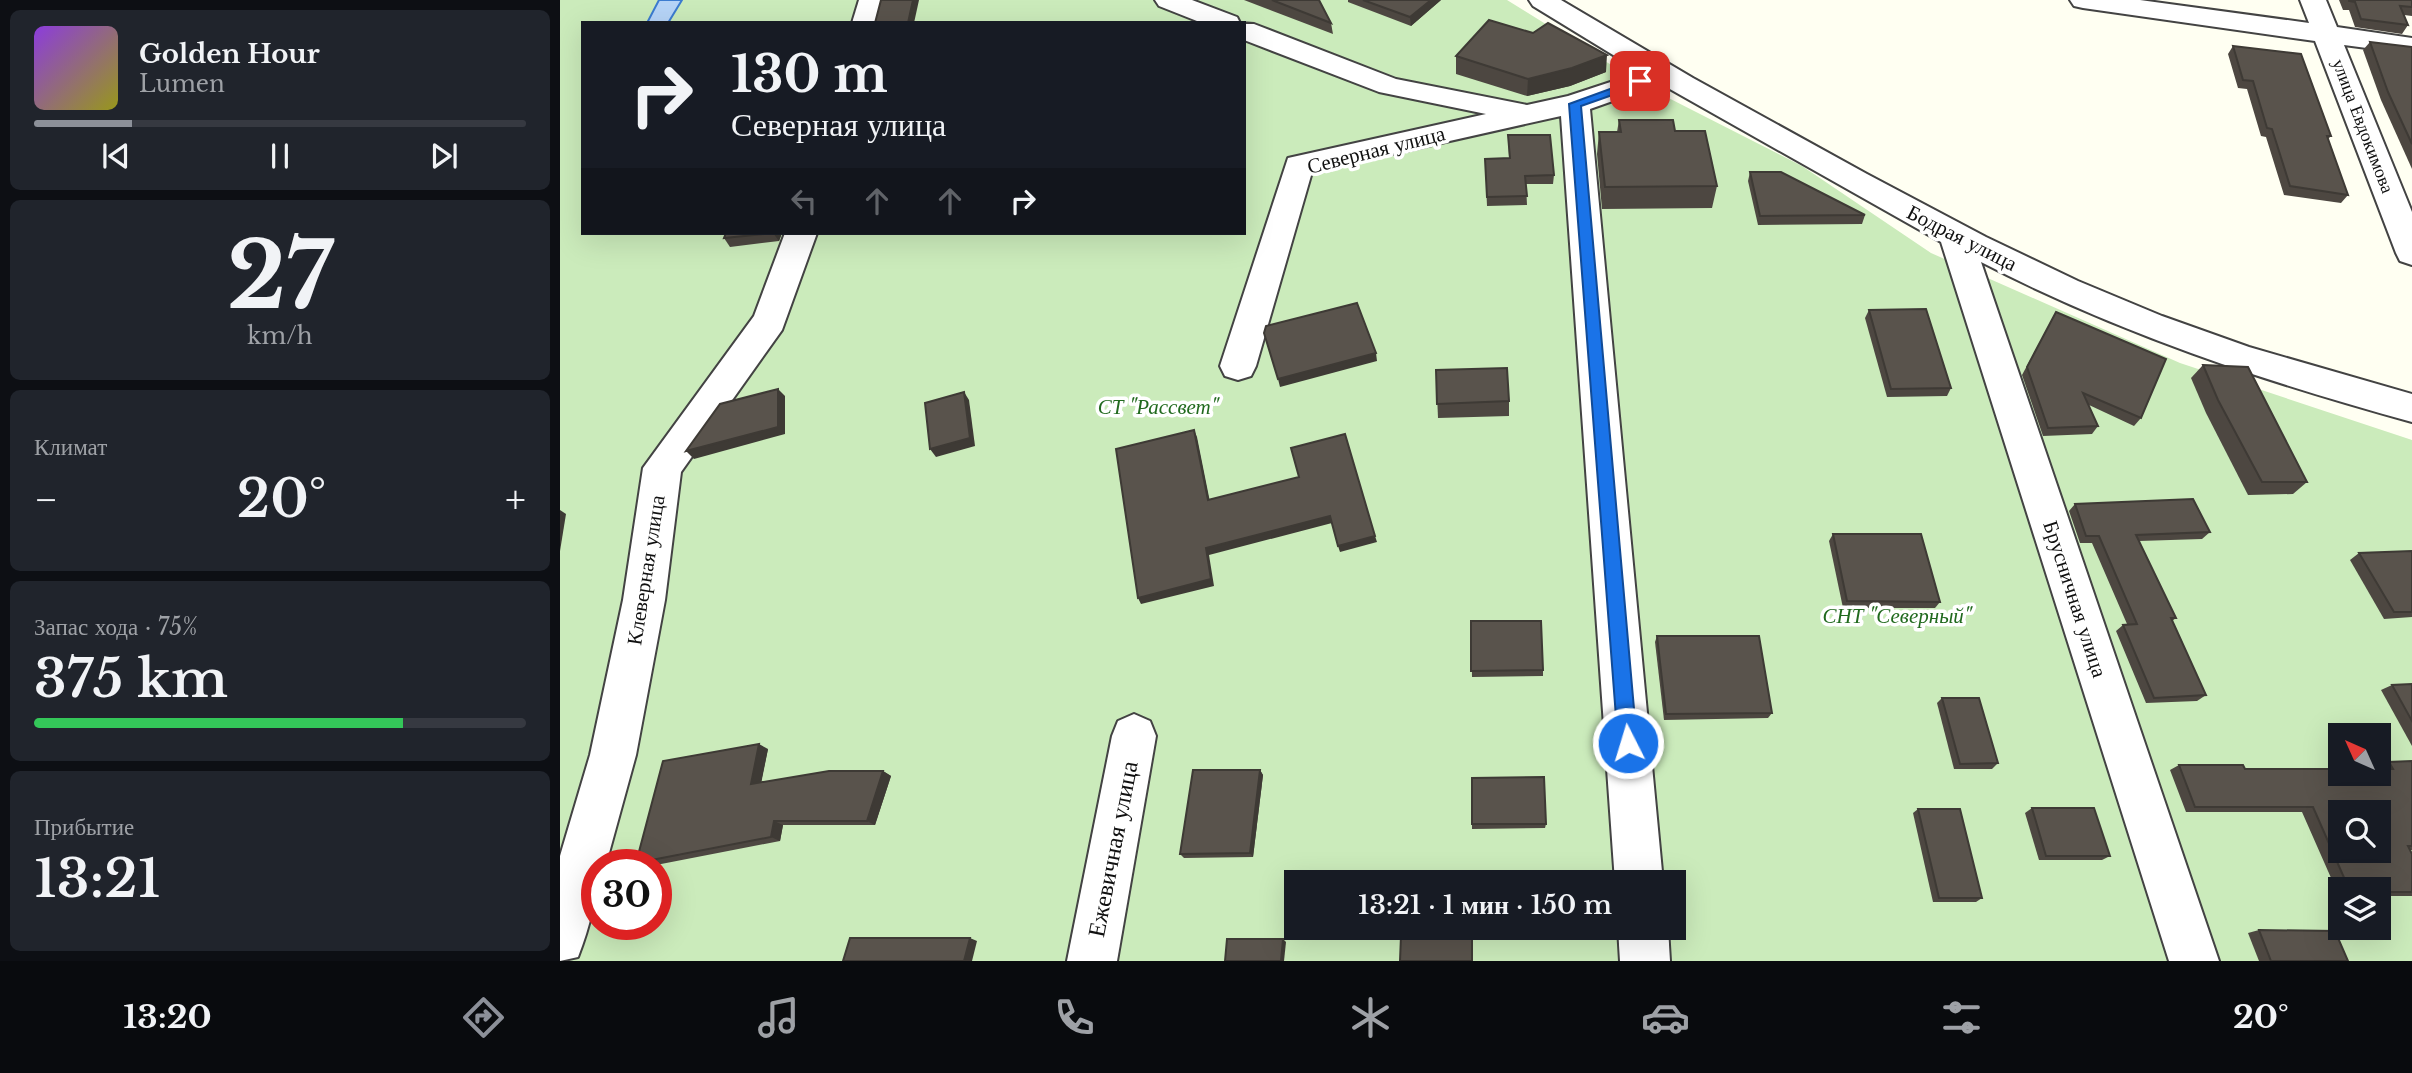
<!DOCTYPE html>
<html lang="ru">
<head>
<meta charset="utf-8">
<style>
  body { margin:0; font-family:"Libre Baskerville",serif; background:#20242c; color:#f1f3f6; height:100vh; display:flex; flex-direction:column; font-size:26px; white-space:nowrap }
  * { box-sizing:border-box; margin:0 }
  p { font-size:23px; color:#9ea1a6 }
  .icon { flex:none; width:38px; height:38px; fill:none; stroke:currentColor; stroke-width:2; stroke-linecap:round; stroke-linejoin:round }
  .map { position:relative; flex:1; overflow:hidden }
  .side { display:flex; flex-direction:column; gap:10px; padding:10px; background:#0d0f14; width:560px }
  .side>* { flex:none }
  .top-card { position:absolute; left:21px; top:21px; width:665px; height:214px; border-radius:0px; box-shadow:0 7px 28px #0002; background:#171b24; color:#f1f3f6; overflow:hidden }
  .needle { width:46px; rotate:315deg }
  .tools { position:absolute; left:1768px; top:723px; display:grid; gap:14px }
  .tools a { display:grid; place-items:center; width:63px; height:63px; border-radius:0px; background:#171b24; box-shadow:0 7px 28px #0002; font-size:35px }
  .speed { position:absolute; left:21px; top:849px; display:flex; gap:14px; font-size:35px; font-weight:700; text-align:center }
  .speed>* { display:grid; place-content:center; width:91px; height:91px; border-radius:50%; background:#171b24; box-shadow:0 7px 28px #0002; line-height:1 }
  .speed .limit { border:10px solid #d22; background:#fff; color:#111 }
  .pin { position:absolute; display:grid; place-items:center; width:60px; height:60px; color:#fff; margin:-30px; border-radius:14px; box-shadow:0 4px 10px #0006 }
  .me { position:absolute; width:77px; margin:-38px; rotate:355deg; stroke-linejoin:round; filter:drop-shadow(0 0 5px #0008) }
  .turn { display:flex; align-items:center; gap:24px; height:147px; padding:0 35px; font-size:32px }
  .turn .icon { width:91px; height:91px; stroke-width:2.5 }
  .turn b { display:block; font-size:49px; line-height:60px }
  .lanes { display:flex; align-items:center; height:66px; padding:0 35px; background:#0003; justify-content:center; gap:35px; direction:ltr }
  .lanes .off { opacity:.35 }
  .big { font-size:52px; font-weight:600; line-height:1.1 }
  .side .tile { flex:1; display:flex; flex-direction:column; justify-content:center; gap:10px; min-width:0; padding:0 24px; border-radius:10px; background:#20242c }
  .side .dial { align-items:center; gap:0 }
  .dial b { font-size:91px; line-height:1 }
  .song { display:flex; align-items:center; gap:21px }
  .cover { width:84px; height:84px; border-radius:10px; background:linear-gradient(135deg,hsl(270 70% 55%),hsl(60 70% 35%)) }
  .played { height:7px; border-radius:4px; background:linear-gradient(90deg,#8c9099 20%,#363941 20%) }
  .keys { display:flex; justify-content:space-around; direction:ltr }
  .heat { display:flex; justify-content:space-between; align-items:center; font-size:38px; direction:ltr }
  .charge { height:10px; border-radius:5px; background:linear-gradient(90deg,#34c759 75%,#363941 0) }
  .trip { position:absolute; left:724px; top:870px; width:402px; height:70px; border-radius:0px; background:#171b24; box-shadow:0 7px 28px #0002; font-weight:600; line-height:70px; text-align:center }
  .tab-bar { display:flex; height:112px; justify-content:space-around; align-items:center; background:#090b0e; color:#9ea1a6 }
  .tab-bar .icon { width:49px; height:49px }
  .tab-bar .selected { color:#8c9099 }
  .tab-bar b { font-size:32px; color:#f1f3f6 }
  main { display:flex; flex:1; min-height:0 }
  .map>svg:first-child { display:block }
</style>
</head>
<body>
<main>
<section class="side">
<div class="tile">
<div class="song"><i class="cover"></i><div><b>Golden Hour</b><p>Lumen</p></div></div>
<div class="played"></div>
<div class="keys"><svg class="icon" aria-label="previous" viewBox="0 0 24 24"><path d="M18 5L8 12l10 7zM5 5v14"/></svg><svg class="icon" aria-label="pause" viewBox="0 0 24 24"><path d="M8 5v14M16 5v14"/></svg><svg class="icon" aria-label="next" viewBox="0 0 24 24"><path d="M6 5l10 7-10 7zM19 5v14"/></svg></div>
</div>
<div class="tile dial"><b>27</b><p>km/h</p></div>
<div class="tile"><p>Климат</p>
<div class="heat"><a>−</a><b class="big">20°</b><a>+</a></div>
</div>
<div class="tile"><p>Запас хода · 75%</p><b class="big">375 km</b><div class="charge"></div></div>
<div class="tile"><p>Прибытие</p><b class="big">13:21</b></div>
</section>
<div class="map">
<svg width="1852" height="961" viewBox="0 0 1852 961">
  <rect width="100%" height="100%" fill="#fffff2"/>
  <path fill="#cbebbb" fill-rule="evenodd" d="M 0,0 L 947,0 L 1085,86 L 1242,166 L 1371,253 L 1620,363 L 1852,440 L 1852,961 L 0,961 ZM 23,23 L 684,23 L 684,233 L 23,233 ZM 1780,735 L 1818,735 L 1818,774 L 1780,774 ZM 1780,812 L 1818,812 L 1818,850 L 1780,850 ZM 37,864 L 96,864 L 96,924 L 37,924 ZM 737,882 L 1115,882 L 1115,928 L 737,928 ZM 1780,889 L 1818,889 L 1818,928 L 1780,928 Z"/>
  <polygon fill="#b6d4f7" stroke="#3c7cd0" stroke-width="2" points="99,0 122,0 108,23 87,23"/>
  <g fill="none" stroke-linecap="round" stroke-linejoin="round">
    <defs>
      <g id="minor">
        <polygon points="299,0 325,0 319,23 292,23"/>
        <polygon points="595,0 632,0 677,17 680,23 642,23 599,6"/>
        <path d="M 969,0 L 1001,0 L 1133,78 L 1307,174 L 1426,237 L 1518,281 L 1602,316 L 1689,347 L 1852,394 L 1852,422 C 1703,381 1558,333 1421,262 L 1659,961 L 1609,961 L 1381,242 L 1101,84 L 1030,109 L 1103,882 L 1055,882 L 1001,116 L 752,172 L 696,366 L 691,376 L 678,380 L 665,376 L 660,366 L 728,158 L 926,114 L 819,92 L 684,40 L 684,23 L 680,23 L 694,24 L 836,79 L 967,105 L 1008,96 L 1081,72 L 973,6 Z"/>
        <polygon points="1510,0 1580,0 1749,23 1740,0 1766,0 1777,27 1852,38 1852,54 1784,45 1852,212 1852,265 1840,261 1836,253 1755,41 1523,8 1514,6"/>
        <path d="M 225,233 L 257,233 L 222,330 L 121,472 L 105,600 L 76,755 L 46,864 L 37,864 C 37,898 30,926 18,957 L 0,961 L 0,856 L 30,755 L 63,600 L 83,468 L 194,316 Z"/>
        <polygon points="574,714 590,721 596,736 557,961 507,961 552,736 558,721"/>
        <polygon points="1058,928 1108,928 1110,961 1060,961"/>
      </g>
    </defs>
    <use href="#minor" stroke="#434343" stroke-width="4"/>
    <use href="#minor" fill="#fff" fill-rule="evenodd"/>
  </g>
  <g fill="#4d4741">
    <polygon points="684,0 759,0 771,23 773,34"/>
    <polygon points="788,0 881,0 851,26 788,2"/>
    <polygon points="1779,0 1852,0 1852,16 1844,15 1848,25 1842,34 1795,27 1789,10 1783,10"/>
    <polygon points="1810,42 1852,47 1852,169 1821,100 1803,50"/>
    <polygon points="1673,46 1771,136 1768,139 1788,195 1781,203 1724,195 1706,137 1701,136 1687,89 1678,88 1668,54"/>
    <polygon points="896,56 1046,72 1010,86 967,96 896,74"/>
    <polygon points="1059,120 1115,131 1157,186 1152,208 1042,209 1037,154 1039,132 1057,132"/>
    <polygon points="948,135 994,175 993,184 966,184 967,205 927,206 925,159 949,158"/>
    <polygon points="1190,172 1305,215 1302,224 1198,225 1188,181"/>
    <polygon points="166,233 222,233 219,241 170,247 164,238"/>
    <polygon points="1309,310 1391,388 1387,396 1327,397 1305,318"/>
    <polygon points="1496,312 1581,418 1574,426 1529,405 1538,426 1532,434 1483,436 1462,375"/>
    <polygon points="1643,365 1747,482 1733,494 1688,495 1646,413 1631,378"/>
    <polygon points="876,370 949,401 949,416 878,418"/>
    <polygon points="1515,504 1650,532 1642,539 1579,541 1616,618 1612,621 1646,695 1637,701 1586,703 1556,631 1563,625 1567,624 1532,543 1520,543 1509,511"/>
    <polygon points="1273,534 1380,602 1375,608 1283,608 1269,541"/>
    <polygon points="1852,551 1852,617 1824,619 1790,560 1799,553"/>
    <polygon points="911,621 983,670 983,676 912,677"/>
    <polygon points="1097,636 1212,713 1208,718 1104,720 1095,642"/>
    <polygon points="1852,684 1852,746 1821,690 1832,685"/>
    <polygon points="1382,698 1438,763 1432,769 1394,769 1377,703"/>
    <polygon points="208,749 201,782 323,771 331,776 315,825 223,825 220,841 96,865 81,864 76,863"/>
    <polygon points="1852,761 1852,850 1850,850 1852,854 1852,896 1818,896 1818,889 1780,889 1779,896 1742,812 1626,812 1610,770 1619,765 1685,769 1819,769 1818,767 1829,762"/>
    <polygon points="700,770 703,775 693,857 624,858 620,854"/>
    <polygon points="912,778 986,824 985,828 912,829"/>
    <polygon points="1472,808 1550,856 1542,860 1479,860 1465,813"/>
    <polygon points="1358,809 1422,898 1416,902 1373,902 1353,813"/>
    <polygon points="1699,930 1788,961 1699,961 1688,933"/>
  </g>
  <g fill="#3e3a35">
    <polygon points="353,0 359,0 354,23 348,23"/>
    <polygon points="871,0 881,0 851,26 850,17"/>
    <polygon points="1047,55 1046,72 1010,86 967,96 968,79"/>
    <polygon points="213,233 222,233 219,241"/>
    <polygon points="816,353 817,361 720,387 718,379"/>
    <polygon points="218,389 225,396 225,434 134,459 126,451"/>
    <polygon points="404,392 409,400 415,446 376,457 370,449"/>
    <polygon points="634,430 637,437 651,507 648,500"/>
    <polygon points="0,510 6,514 0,551"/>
    <polygon points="770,516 772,523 649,555 654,586 581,604 578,598 646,548"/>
    <polygon points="815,536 817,542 780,552 778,546"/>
    <polygon points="199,744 208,749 200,789 191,784"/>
    <polygon points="700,770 703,775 693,857 690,853"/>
    <polygon points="323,771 331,776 315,825 307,821"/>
    <polygon points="214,821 223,825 220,841 211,837"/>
    <polygon points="410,938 417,941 412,961 404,961"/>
    <polygon points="723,939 726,942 724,961 721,961"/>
  </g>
  <g fill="#59534c" stroke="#3e3a35" stroke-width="2" fill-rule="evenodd">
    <polygon points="321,0 353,0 348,23 315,23"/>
    <polygon points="712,0 759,0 771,23"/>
    <polygon points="803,0 871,0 850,17"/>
    <polygon points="1789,0 1852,0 1852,7 1840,6 1848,25 1801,19 1795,2 1789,1"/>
    <polygon points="929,20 973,33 988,23 1047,55 1012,68 968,79 896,56"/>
    <polygon points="1810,42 1852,47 1852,144 1828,92"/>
    <polygon points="1673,46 1741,54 1771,136 1767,136 1788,195 1730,186 1712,129 1707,128 1693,81 1683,80"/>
    <polygon points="1059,120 1113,120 1115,131 1145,131 1157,186 1045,187 1039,132 1061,132"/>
    <polygon points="948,135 990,135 994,175 965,176 967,196 927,197 925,159 950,158"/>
    <polygon points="1190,172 1221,172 1305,215 1200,216"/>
    <polygon points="166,233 213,233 164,238"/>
    <polygon points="797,303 816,353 718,379 704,333 706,326"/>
    <polygon points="1366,309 1391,388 1331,389 1309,310"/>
    <polygon points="1496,312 1606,359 1581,418 1523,393 1538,426 1488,428 1467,367"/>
    <polygon points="1643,365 1688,367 1747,482 1702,482 1658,400"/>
    <polygon points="947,368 949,401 877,404 876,370"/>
    <polygon points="218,389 218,427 126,451 160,404"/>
    <polygon points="404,392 410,438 370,449 365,403"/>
    <polygon points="634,430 648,500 739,477 731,448 785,434 815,536 778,546 770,516 646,548 651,579 578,598 556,449"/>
    <polygon points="1633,499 1650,532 1576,535 1616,618 1611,618 1646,695 1594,698 1563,625 1577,624 1539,536 1526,536 1515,504"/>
    <polygon points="1273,534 1361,534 1380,602 1287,601"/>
    <polygon points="1852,551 1852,612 1834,612 1799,553"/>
    <polygon points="911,621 981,621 983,670 911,671"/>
    <polygon points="1097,636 1199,636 1212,713 1106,714"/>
    <polygon points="1852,684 1852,721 1832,685"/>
    <polygon points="1382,698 1419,698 1438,763 1400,764"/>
    <polygon points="199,744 191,784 269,771 323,771 307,821 214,821 211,837 76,863 103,761"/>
    <path d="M 1852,761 L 1852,846 L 1848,846 L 1852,854 L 1852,892 L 1818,892 L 1818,889 L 1789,889 L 1753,807 L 1635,807 L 1619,765 L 1683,765 L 1685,769 L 1780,769 L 1780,774 L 1818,774 L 1818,769 L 1833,769 L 1829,762 ZM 1780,812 L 1818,812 L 1818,850 L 1780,850 Z"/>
    <polygon points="633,770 700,770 690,853 620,854"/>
    <polygon points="984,777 986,824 912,824 912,778"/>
    <polygon points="1472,808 1534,808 1550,856 1486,856"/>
    <polygon points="1358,809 1400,809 1422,898 1379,898"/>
    <polygon points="1699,930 1775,931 1788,961 1711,961"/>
    <polygon points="912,935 912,961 840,961 841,936"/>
    <polygon points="290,938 410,938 404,961 283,961"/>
    <polygon points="667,939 723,939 721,961 665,961"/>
  </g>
  <polygon fill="#1a73e8" stroke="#114b97" stroke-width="2" points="1080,78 1086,81 1084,84 1021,106 1077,743 1074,749 1068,752 1061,749 1058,743 1009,104"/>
  <g text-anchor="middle" stroke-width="7" stroke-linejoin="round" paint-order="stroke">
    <g font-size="18" fill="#101010" stroke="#fff">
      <text transform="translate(1803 126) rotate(69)" y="6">улица Евдокимова</text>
    </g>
    <g font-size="21" fill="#101010" stroke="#fff">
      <text transform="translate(816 150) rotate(-14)" y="7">Северная улица</text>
      <text transform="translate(1402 238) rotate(27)" y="7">Бодрая улица</text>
      <text transform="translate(86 570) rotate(-81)" y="7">Клеверная улица</text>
      <text transform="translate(1515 599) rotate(72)" y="7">Брусничная улица</text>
    </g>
    <g font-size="21" font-style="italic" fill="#216a1e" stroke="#fff">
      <text x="598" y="414">СТ "Рассвет"</text>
      <text x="1337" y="623">СНТ "Северный"</text>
    </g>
    <g font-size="24" fill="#101010" stroke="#fff">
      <text transform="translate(553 849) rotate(-79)" y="8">Ежевичная улица</text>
    </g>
  </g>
</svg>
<div class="tools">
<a><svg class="needle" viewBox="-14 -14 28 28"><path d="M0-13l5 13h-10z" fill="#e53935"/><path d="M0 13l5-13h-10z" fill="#9ea1a6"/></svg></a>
<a><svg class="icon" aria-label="search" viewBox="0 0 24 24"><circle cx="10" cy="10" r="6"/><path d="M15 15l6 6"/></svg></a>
<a><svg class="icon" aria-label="layers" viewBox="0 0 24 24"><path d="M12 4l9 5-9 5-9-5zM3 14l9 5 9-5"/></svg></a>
</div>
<div class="speed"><div class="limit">30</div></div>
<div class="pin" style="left:1080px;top:81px;background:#d93025"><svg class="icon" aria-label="arrive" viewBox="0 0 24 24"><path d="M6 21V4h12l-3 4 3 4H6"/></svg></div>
<svg class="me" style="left:1068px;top:743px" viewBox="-20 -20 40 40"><circle r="17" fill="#1a73e8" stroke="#fff" stroke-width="3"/><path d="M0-11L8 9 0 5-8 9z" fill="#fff"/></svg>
<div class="trip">13:21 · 1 мин · 150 m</div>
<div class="top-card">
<div class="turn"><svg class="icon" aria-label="right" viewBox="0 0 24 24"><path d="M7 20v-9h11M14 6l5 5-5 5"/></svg><div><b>130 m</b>Северная улица</div></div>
<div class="lanes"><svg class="icon off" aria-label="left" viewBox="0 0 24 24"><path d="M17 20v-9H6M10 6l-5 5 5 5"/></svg><svg class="icon off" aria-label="ahead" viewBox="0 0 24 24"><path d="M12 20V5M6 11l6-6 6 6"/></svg><svg class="icon off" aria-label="ahead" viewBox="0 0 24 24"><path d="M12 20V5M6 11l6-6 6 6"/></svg><svg class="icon" aria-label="right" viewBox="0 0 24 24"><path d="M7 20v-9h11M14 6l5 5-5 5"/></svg></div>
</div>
</div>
</main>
<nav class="tab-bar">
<b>13:20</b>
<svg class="icon selected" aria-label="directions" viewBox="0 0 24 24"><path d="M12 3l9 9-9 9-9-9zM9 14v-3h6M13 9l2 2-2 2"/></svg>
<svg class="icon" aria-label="music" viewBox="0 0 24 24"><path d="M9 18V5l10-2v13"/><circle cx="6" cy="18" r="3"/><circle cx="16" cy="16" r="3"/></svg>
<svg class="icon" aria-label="phone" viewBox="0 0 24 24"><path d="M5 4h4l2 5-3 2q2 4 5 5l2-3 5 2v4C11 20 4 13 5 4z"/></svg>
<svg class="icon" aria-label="climate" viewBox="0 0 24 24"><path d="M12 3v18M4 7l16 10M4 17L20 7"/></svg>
<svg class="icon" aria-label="car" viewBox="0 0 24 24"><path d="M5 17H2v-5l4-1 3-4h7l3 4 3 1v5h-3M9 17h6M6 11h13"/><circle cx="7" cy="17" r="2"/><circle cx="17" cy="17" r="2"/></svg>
<svg class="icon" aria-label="filters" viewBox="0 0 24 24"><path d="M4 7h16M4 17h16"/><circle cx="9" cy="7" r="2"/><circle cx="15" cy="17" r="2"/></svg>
<b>20°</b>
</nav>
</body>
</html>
